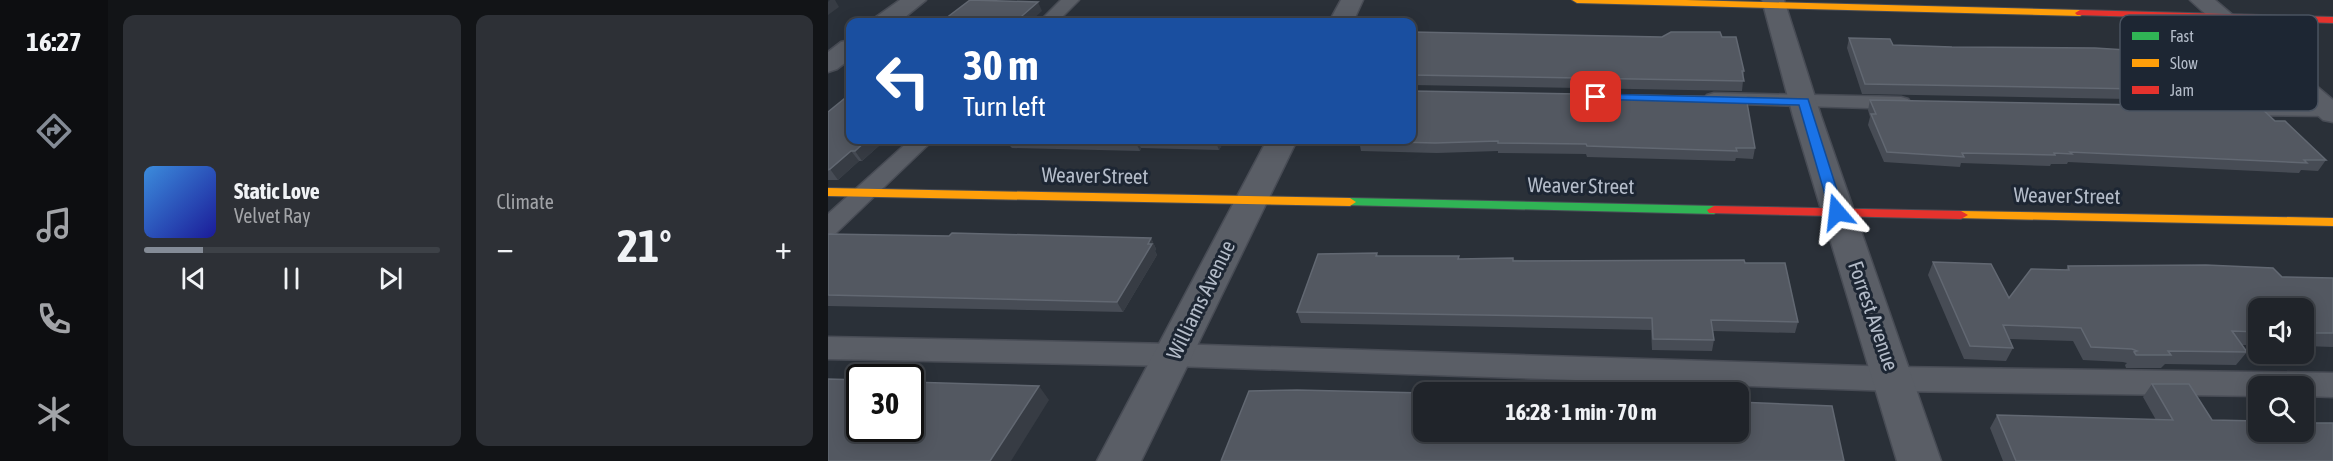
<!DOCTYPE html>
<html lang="en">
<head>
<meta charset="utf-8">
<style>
  body { margin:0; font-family:"Asap Condensed",sans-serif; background:#2d3036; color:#f1f3f6; height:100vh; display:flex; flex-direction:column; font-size:22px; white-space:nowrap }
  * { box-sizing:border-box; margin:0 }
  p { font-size:20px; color:#a2a4a8 }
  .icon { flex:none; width:33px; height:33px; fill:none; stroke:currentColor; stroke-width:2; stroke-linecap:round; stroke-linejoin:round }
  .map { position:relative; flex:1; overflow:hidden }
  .sheet { display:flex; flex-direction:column; gap:15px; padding:15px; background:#121417; width:720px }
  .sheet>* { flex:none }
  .top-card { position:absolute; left:18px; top:18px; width:570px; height:126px; border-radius:12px; box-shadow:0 3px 15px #0003,0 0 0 2px #3d4147; background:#1a4fa0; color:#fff; overflow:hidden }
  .controls { position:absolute; left:1420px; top:298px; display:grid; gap:12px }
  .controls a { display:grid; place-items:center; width:66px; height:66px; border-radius:12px; background:#20242a; box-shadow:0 3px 15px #0003,0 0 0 2px #3d4147; font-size:30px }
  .speed { position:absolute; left:18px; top:364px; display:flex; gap:12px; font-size:30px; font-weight:700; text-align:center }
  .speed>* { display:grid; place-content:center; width:78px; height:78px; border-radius:50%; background:#20242a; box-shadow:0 3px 15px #0003,0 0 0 2px #3d4147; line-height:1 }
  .speed .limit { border:3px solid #111; border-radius:9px; background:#fff; color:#111 }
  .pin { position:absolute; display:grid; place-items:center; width:51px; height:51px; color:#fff; margin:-26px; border-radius:12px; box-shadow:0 3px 9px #0006 }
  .me { position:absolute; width:66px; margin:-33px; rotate:343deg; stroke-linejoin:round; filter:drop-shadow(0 0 4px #0008) }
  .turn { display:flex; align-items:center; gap:21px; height:126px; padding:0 18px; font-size:27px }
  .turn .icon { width:78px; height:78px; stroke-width:2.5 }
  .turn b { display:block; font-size:42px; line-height:51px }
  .big { font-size:45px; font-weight:700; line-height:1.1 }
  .sheet .card { flex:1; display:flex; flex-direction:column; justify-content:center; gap:9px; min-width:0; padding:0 21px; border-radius:12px; background:#2d3036 }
  .song { display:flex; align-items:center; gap:18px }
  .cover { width:72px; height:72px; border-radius:9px; background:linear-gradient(135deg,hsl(210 70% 55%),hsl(240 70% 35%)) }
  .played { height:6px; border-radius:3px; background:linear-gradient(90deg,#848b96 20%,#3d4147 20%) }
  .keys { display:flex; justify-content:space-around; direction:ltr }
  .heat { display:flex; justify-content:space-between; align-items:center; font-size:33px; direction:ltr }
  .sheet .tiles { flex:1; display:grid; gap:15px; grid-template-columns:repeat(2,1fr) }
  .trip { position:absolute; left:585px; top:382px; width:336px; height:60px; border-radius:12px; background:#20242a; box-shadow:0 3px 15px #0003,0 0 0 2px #3d4147; font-weight:700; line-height:60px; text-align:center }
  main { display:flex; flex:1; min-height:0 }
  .dock { display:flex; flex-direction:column; width:108px; justify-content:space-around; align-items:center; background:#0d0e11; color:#a2a4a8 }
  .dock .icon { width:42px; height:42px }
  .dock .selected { color:#848b96 }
  .dock b { font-size:27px; color:#f1f3f6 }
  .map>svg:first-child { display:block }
</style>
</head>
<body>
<main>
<nav class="dock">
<b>16:27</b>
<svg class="icon selected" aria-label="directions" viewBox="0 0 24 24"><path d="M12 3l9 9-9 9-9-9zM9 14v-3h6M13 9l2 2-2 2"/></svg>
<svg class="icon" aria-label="music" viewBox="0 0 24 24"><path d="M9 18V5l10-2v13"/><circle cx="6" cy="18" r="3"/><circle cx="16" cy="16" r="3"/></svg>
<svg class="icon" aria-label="phone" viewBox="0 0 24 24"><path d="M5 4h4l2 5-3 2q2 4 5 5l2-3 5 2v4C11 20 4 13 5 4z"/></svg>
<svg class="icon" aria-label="climate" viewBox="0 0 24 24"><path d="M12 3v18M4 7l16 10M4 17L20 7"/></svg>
</nav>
<section class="sheet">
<div class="tiles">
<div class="card">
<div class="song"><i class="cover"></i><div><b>Static Love</b><p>Velvet Ray</p></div></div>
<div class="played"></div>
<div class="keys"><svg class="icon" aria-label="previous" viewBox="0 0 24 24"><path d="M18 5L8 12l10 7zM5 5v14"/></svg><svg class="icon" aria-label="pause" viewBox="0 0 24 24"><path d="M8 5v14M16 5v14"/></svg><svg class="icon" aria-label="next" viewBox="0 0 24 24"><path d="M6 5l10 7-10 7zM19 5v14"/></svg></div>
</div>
<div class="card"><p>Climate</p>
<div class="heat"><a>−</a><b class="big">21°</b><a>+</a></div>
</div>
</div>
</section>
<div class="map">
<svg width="1505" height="461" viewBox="0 0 1505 461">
  <rect width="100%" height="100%" fill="#2a3038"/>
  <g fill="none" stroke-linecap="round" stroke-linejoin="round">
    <defs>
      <g id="lane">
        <polygon points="233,0 251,0 229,22 211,22"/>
        <polygon points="886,93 1073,97 1080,99 1083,103 1080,107 1073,109 879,103 876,99 879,95"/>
        <polygon points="1405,105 1501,105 1505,106 1505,116 1398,115 1395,111 1398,107"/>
        <polygon points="82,140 105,140 8,233 0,235 0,214"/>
        <polygon points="0,337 346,344 1067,367 1505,373 1505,397 1476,396 1476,387 1431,387 1431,396 1067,391 346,366 0,359"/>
      </g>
      <g id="street">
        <polygon points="72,0 98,0 71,22 44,22 48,17"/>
        <polygon points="513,0 535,0 525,22 501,22"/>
        <polygon points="934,0 956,0 993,116 1113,461 1069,461 965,116"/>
        <polygon points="1362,0 1387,0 1505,100 1505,122 1495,120"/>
        <polygon points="22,40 22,59 9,69 0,72 0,52 13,42"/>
        <polygon points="439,140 469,140 313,461 269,461"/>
      </g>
      <polygon id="fast" points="522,198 886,206 893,210 886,214 517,205 516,202 517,199"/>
      <g id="slow">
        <polygon points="744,0 858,0 1252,10 1257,13 1252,16 749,3"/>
        <polygon points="0,188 522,198 528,202 522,206 0,196"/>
        <polygon points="1133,211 1505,218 1505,226 1128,218 1126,215 1128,212"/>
      </g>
      <g id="jam">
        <polygon points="1252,10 1505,17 1505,23 1249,15 1247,13"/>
        <polygon points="886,206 1133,211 1140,215 1133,219 881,213 879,210"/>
      </g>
    </defs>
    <use href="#lane" stroke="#484c55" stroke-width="3"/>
    <use href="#street" stroke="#484c55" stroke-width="3"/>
    <use href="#fast" stroke="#484c55" stroke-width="2"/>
    <use href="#slow" stroke="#484c55" stroke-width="2"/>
    <use href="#jam" stroke="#484c55" stroke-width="2"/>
    <use href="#lane" fill="#5a5e66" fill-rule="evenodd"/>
    <use href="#street" fill="#5a5e66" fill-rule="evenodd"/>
    <use href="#fast" fill="#30b455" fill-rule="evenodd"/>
    <use href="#slow" fill="#ff9f0a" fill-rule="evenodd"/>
    <use href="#jam" fill="#e5322d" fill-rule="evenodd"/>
  </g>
  <g fill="#474c55">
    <polygon points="584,32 834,37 894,37 916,71 914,91 584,85"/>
    <polygon points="1021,38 1065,45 1124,47 1323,52 1326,47 1416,91 1410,101 1034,94 1019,48"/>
    <polygon points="584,91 927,148 925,159 908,158 907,161 759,157 758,154 670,153 670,151 609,153 533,151 531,141"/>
    <polygon points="1042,100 1447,121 1498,160 1490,171 1473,170 1471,173 1240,162 1239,164 1223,164 1222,166 1133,163 1132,167 1056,162 1040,125 1042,117 1040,110"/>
    <polygon points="0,112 22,140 80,140 74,144 53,144 34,161 31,161 10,180 0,180"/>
    <polygon points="100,140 397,140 391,150 313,148 312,151 184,148 182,146 104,145"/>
    <polygon points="0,234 121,236 323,238 328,249 327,251 329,255 295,312 0,306"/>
    <polygon points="549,253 550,256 632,259 917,263 970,322 967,333 885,331 886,340 884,351 824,350 823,330 473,323 469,312"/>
    <polygon points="1105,262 1181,298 1238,270 1240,266 1454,277 1505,278 1505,347 1476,346 1476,309 1431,309 1431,345 1414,345 1419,352 1408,365 1337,364 1333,368 1298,368 1297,365 1299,363 1295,362 1255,360 1245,341 1182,339 1185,348 1178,361 1136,359 1100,275"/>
    <polygon points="1324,384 1384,420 1505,461 1175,461 1162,428 1169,415 1328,420 1315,397"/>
  </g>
  <g fill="#373c44">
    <polygon points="2,0 7,0 11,7 0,15 0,2"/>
    <polygon points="210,2 214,11 202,22 187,22"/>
    <polygon points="39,140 50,140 53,144 34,161 27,151"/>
    <polygon points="71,140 80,140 74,144"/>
    <polygon points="308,140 309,140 313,148 312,151 307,141"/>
    <polygon points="387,140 397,140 391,150"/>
    <polygon points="23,151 31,161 10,180 2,169"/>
    <polygon points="323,238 328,249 327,251 329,255 295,312 289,302"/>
    <polygon points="211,386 221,400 183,461 162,461"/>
  </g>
  <g fill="#535861" stroke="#626872" stroke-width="1.5">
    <polygon points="142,0 210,2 187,22 210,22 113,22"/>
    <polygon points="584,32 834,37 843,32 892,32 894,37 908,37 916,71 914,71 916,81 584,75"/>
    <polygon points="1021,38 1062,39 1065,45 1124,47 1267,48 1330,52 1326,47 1371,47 1416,91 1037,84"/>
    <polygon points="584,91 918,97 927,148 908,148 909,151 877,150 759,146 758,144 670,143 670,141 607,143 531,141 531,140 584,140"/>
    <polygon points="22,94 22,140 39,140 27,151 23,151 2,169 0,170 0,112"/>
    <polygon points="1042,100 1432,107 1447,121 1457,121 1498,160 1476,160 1479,163 1242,152 1244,154 1226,153 1227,155 1134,153 1136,157 1059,152 1043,114 1048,114"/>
    <polygon points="254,140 308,140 307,141"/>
    <polygon points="124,233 323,238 320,244 324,244 289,302 0,295 0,234 121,236"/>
    <polygon points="549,253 548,256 631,256 630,259 685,258 685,261 916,260 917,263 957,263 970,322 883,320 886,340 825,339 824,318 469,312 490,254"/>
    <polygon points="1105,262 1163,264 1181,298 1203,269 1241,270 1240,266 1378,265 1445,268 1454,277 1505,278 1505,333 1476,333 1476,309 1431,309 1431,332 1404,331 1419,352 1340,351 1343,355 1308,355 1306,352 1309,351 1304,349 1263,347 1253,328 1175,325 1185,348 1142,346"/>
    <polygon points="0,379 32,380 32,429 82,429 82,382 211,386 162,461 0,461"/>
    <polygon points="1324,384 1361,384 1384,420 1431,421 1431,432 1476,432 1476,423 1505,423 1505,461 1188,461 1169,415 1345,420"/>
    <polygon points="469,390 596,393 596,432 910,432 910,402 1004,406 1016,461 393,461 421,391"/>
  </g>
  <polygon fill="#1a73e8" stroke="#114b97" stroke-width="1.5" points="768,94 980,99 1016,212 1009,216 1002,212 971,105 764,99 762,97"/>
  <g text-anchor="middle" stroke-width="6" stroke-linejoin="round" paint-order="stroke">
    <g font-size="21" fill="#b4bcc9" stroke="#1d2633">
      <text transform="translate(267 176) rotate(1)" y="7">Weaver Street</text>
      <text transform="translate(753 186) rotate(1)" y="7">Weaver Street</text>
      <text transform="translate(1239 196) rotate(1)" y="7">Weaver Street</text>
      <text transform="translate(373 300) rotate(-64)" y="7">Williams Avenue</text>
      <text transform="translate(1045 316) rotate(71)" y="7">Forrest Avenue</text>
    </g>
  </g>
  <rect x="1292" y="15" width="198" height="96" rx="9" fill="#1d2633" stroke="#4a5360" stroke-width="1.5"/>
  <rect x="1304" y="32" width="27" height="8" fill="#30b455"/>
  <rect x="1304" y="59" width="27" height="8" fill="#ff9f0a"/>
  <rect x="1304" y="86" width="27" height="8" fill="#e5322d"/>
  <g font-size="16" fill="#b4bcc9">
    <text x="1342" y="42">Fast</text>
    <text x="1342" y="69">Slow</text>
    <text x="1342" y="96">Jam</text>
  </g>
</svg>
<div class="controls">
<a><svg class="icon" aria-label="sound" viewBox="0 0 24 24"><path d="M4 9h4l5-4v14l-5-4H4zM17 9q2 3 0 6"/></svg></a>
<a><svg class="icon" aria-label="search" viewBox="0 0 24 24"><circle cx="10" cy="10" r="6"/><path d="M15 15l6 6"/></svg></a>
</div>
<div class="speed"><div class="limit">30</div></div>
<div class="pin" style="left:768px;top:97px;background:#d93025"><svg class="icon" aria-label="arrive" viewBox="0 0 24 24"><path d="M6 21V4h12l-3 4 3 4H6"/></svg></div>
<svg class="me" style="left:1009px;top:212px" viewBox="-20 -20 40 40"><path d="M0-17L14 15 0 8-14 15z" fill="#1a73e8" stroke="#fff" stroke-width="4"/></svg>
<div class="trip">16:28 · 1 min · 70 m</div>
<div class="top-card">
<div class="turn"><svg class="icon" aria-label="left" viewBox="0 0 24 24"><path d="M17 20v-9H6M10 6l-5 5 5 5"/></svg><div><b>30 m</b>Turn left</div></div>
</div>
</div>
</main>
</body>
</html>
